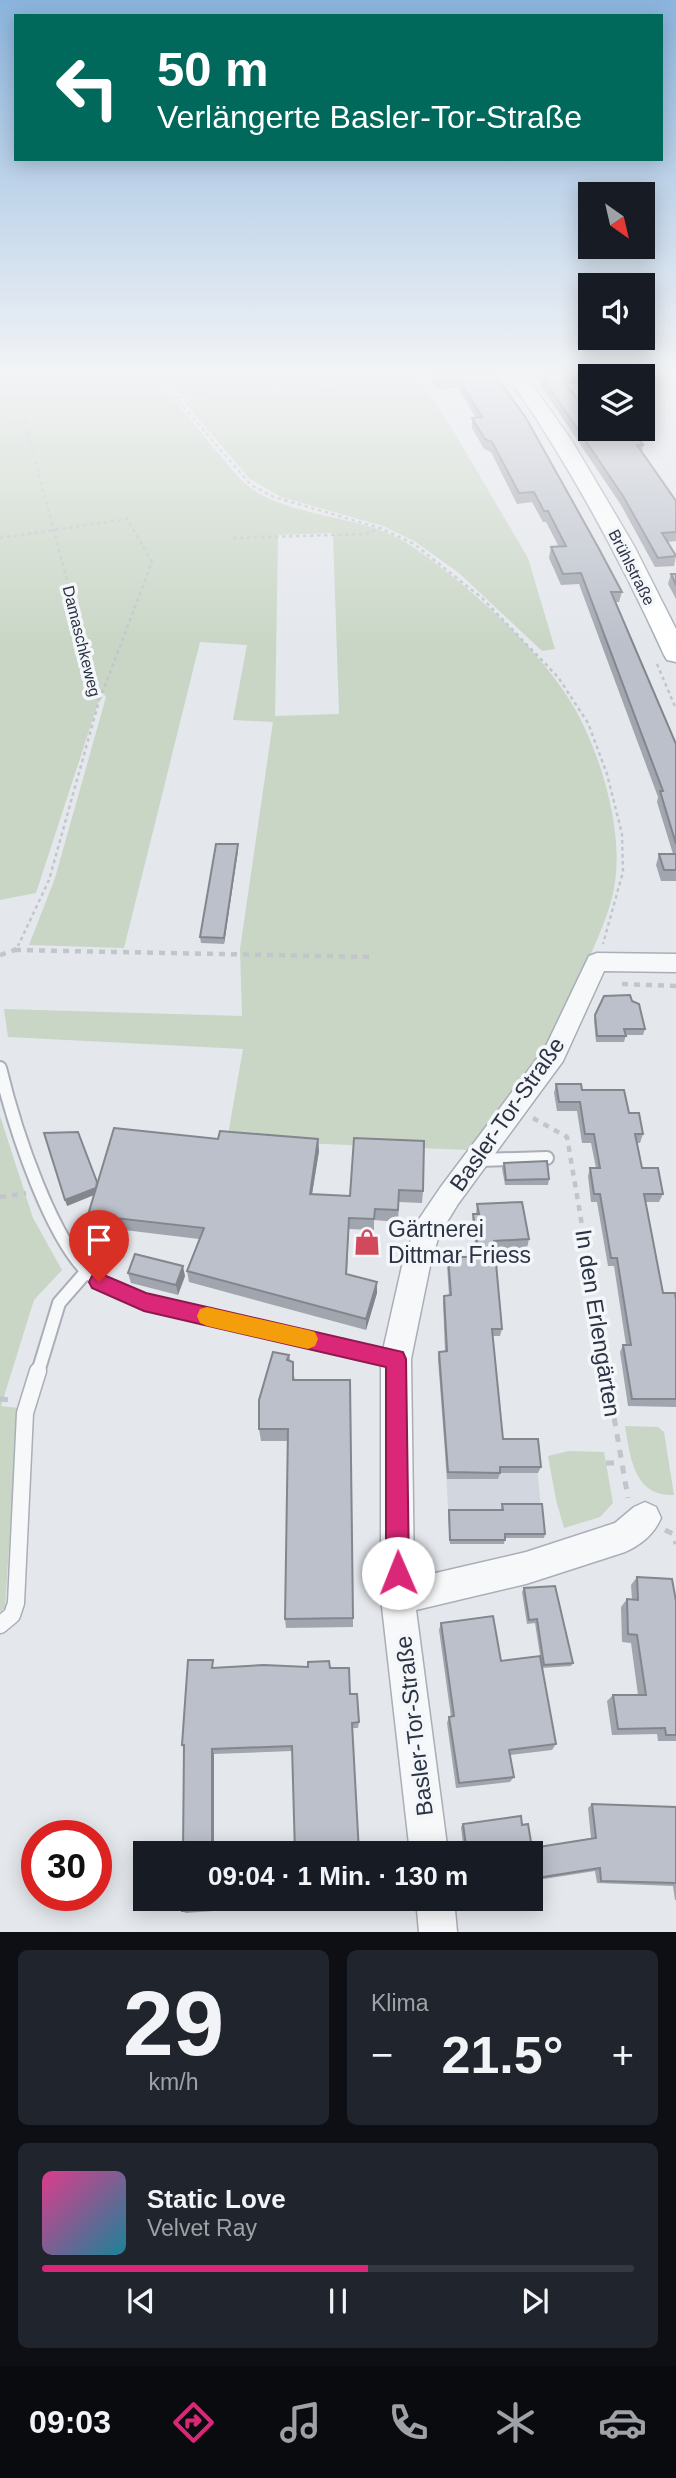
<!DOCTYPE html>
<html lang="de">
<head>
<meta charset="utf-8">
<style>
  body { margin:0; font-family:Helvetica,sans-serif; background:#20242c; color:#f1f3f6; height:100vh; display:flex; flex-direction:column; font-size:26px; white-space:nowrap }
  * { box-sizing:border-box; margin:0 }
  p { font-size:23px; color:#9ea1a6 }
  .icon { flex:none; width:38px; height:38px; fill:none; stroke:currentColor; stroke-width:2; stroke-linecap:round; stroke-linejoin:round }
  .map { position:relative; height:1932px; overflow:hidden }
  .details { display:flex; flex-direction:column; gap:18px; padding:18px; background:#0d0f14; flex:1 }
  .details>* { flex:none }
  .guide { position:absolute; left:14px; top:14px; width:649px; height:147px; border-radius:0px; box-shadow:0 4px 18px #0003; background:#00695c; color:#fff; overflow:hidden }
  .needle { width:46px; rotate:146deg }
  .buttons { position:absolute; left:578px; top:182px; display:grid; gap:14px }
  .buttons a { display:grid; place-items:center; width:77px; height:77px; border-radius:0px; background:#171b24; box-shadow:0 4px 18px #0003; font-size:35px }
  .speed { position:absolute; left:21px; top:1820px; display:flex; gap:14px; font-size:35px; font-weight:700; text-align:center }
  .speed>* { display:grid; place-content:center; width:91px; height:91px; border-radius:50%; background:#171b24; box-shadow:0 4px 18px #0003; line-height:1 }
  .speed .limit { border:10px solid #d22; background:#fff; color:#111 }
  .pin { position:absolute; display:grid; place-items:center; width:60px; height:60px; color:#fff; margin:-72px -30px; border-radius:50% 50% 50% 0; rotate:-45deg; box-shadow:0 0 7px #0007 }
  .pin .icon { rotate:45deg }
  .me { position:absolute; width:77px; margin:-38px; rotate:359deg; stroke-linejoin:round; filter:drop-shadow(0 0 5px #0008) }
  .turn { display:flex; align-items:center; gap:24px; height:147px; padding:0 28px; font-size:32px }
  .turn .icon { width:91px; height:91px; stroke-width:2.5 }
  .turn b { display:block; font-size:49px; line-height:60px }
  .big { font-size:52px; font-weight:600; line-height:1.1 }
  .details .widget { flex:1; display:flex; flex-direction:column; justify-content:center; gap:10px; min-width:0; padding:0 24px; border-radius:10px; background:#20242c }
  .details .dial { align-items:center; gap:0 }
  .dial b { font-size:91px; line-height:1 }
  .song { display:flex; align-items:center; gap:21px }
  .cover { width:84px; height:84px; border-radius:10px; background:linear-gradient(135deg,hsl(330 70% 55%),hsl(190 70% 35%)) }
  .played { height:7px; border-radius:4px; background:linear-gradient(90deg,#db2777 55%,#363941 55%) }
  .keys { display:flex; justify-content:space-around; direction:ltr }
  .heat { display:flex; justify-content:space-between; align-items:center; font-size:38px; direction:ltr }
  .details .tiles { flex:1; display:grid; gap:18px; grid-template-columns:1fr 1fr }
  .widget:last-child { grid-column:span 2 }
  .trip { position:absolute; left:133px; top:1841px; width:410px; height:70px; border-radius:0px; background:#171b24; box-shadow:0 4px 18px #0003; font-weight:600; line-height:70px; text-align:center }
  .tabs { display:flex; height:112px; justify-content:space-around; align-items:center; background:#090b0e; color:#9ea1a6 }
  .tabs .icon { width:49px; height:49px }
  .tabs .active { color:#db2777 }
  .tabs b { font-size:32px; color:#f1f3f6 }
  .map>svg:first-child { display:block }
</style>
</head>
<body>
<div class="map">
<svg width="676" height="1932" viewBox="0 0 676 1932">
  <rect width="100%" height="100%" fill="#e4e7ec"/>
  <polygon fill="#d2d6de" points="535,1445 544,1538 504,1538 504,1544 450,1544 445,1452"/>
  <g fill="#c9d6c5" fill-rule="evenodd">
    <path d="M 0,375 L 153,375 C 173,399 194,424 214,448 C 228,464 239,482 258,493 C 306,520 367,515 413,547 C 466,584 529,639 565,693 C 596,738 621,818 616,873 C 614,902 602,928 591,954 C 582,976 574,1001 563,1022 C 537,1068 502,1110 468,1150 L 227,1140 L 243,1049 L 8,1037 L 4,1009 L 242,1016 L 240,949 L 273,722 L 233,720 L 247,645 L 200,642 L 124,948 L 29,945 L 55,878 L 106,697 L 102,691 L 36,893 L 0,900 ZM 333,533 L 339,714 L 275,716 L 278,535 Z"/>
    <polygon points="160,375 403,375 189,396 174,391"/>
    <polygon points="417,376 454,432 528,558 555,649 542,651 459,573 414,541 383,526 281,497 249,478 185,403 193,398 212,396"/>
    <polygon points="0,1116 33,1218 62,1270 34,1300 1,1406 18,1408 5,1608 0,1612"/>
    <path d="M 625,1426 L 658,1427 L 664,1432 L 674,1495 C 634,1497 630,1456 625,1426 Z"/>
    <polygon points="569,1451 604,1452 613,1503 600,1517 564,1528 556,1500 548,1456"/>
  </g>
  <g fill="none" stroke-linecap="round" stroke-linejoin="round">
    <defs>
      <g id="lane-far1">
        <path d="M 0,1068 C 13,1122 53,1253 100,1282 C 134,1304 178,1310 216,1319 C 275,1332 334,1346 393,1359"/>
        <polyline points="479,1160 547,1158"/>
        <polyline points="38,1372 59,1303 86,1272"/>
      </g>
      <polyline id="lane" points="0,1625 12,1615 16,1603 25,1413 38,1371"/>
      <g id="street">
        <path d="M 597,953 L 676,954 L 676,972 L 604,971 L 563,1061 L 458,1204 L 439,1235 L 430,1266 L 411,1359 L 414,1578 L 526,1552 L 615,1523 L 634,1507 L 645,1502 L 656,1507 L 661,1518 C 654,1534 641,1545 625,1552 L 526,1584 L 416,1610 L 448,1853 L 410,1853 L 381,1598 L 381,1359 L 402,1266 L 417,1222 L 440,1188 L 545,1048 L 589,956 Z"/>
        <polygon points="416,1899 454,1899 457,1932 419,1932"/>
      </g>
      <path id="secondary" d="M 507,375 L 525,375 L 572,441 L 634,546 L 676,629 L 676,662 L 667,660 L 664,655 C 619,556 569,464 507,375 Z"/>
    </defs>
    <use href="#lane-far1" stroke="#a9aeb7" stroke-width="16"/>
    <use href="#lane" stroke="#a9aeb7" stroke-width="19"/>
    <use href="#street" stroke="#a9aeb7" stroke-width="3"/>
    <use href="#secondary" stroke="#a9aeb7" stroke-width="3"/>
    <g stroke="#c2c5cb" stroke-width="2.5" stroke-dasharray="3.5 3.5" stroke-linecap="butt">
      <polyline points="156,375 251,485 274,497 380,528 414,544 482,598 558,677 588,723 607,774 622,834 623,872 603,944"/>
      <polyline points="177,398 411,375"/>
      <polyline points="0,410 11,421 25,422 99,701 49,880 18,946"/>
      <polyline points="0,538 127,519 152,562 100,699"/>
      <polyline points="233,538 366,534 380,528"/>
      <polyline points="657,664 676,709"/>
    </g>
    <g stroke="#c2c5cb" stroke-width="4.5" stroke-dasharray="6 6" stroke-linecap="butt">
      <polyline points="15,950 373,957"/>
      <polyline points="0,955 15,950 20,945"/>
      <polyline points="622,984 676,986"/>
      <polyline points="533,1118 567,1137 607,1372"/>
      <polyline points="0,1197 26,1193"/>
    </g>
    <g stroke="#c2c5cb" stroke-width="5" stroke-dasharray="8 8" stroke-linecap="butt">
      <polyline points="606,1371 628,1498"/>
      <polyline points="0,1399 12,1400"/>
      <polyline points="606,1463 621,1463"/>
      <polyline points="665,1530 673,1534 676,1544"/>
    </g>
    <use href="#lane-far1" stroke="#f7f8fa" stroke-width="12"/>
    <use href="#lane" stroke="#f7f8fa" stroke-width="16"/>
    <use href="#street" fill="#f7f8fa" fill-rule="evenodd"/>
    <use href="#secondary" fill="#fff" fill-rule="evenodd"/>
  </g>
  <g fill="#a1a5ae">
    <polygon points="428,375 495,375 622,592 619,602 616,602 676,744 676,881 661,881 656,865 659,854 673,854 657,802 658,797 579,584 561,585 549,558 551,547 559,547 546,522 543,522 532,502 517,504 491,452 484,449 472,428 472,418 476,418 458,388 437,389"/>
    <polygon points="535,375 676,375 676,381 675,379 642,380 642,376 590,376 590,383 568,384 568,386 586,411 643,445 642,452 676,501 676,541 667,542 676,556 674,566 655,567 621,505 541,386"/>
    <polygon points="671,574 676,574 676,599 668,584"/>
    <polygon points="238,850 224,944 201,943 200,937"/>
    <polygon points="595,1015 645,1029 643,1035 626,1035 624,1042 596,1042 594,1020"/>
    <polygon points="556,1084 582,1090 629,1113 643,1134 640,1143 637,1143 642,1168 663,1194 659,1202 646,1202 663,1293 676,1300 676,1407 628,1406 620,1352 623,1345 626,1345 614,1266 608,1266 597,1202 591,1202 588,1176 590,1168 596,1168 591,1143 582,1143 577,1111 557,1111 554,1093"/>
    <polygon points="354,1138 423,1191 422,1203 399,1202 398,1222 374,1220 374,1230 349,1229 347,1274 377,1293 366,1330 189,1282 187,1271 199,1239 91,1226 88,1215 94,1195 67,1206 97,1182 218,1139 318,1139 319,1151 312,1194 350,1196"/>
    <polygon points="504,1163 549,1179 548,1185 505,1185 502,1168"/>
    <polygon points="477,1204 529,1239 527,1248 495,1250 502,1329 500,1336 493,1336 503,1439 541,1467 538,1473 500,1473 498,1479 447,1479 438,1359 439,1352 445,1351 443,1303 444,1296 449,1295 447,1265 448,1257 477,1257 472,1223 473,1214 476,1214"/>
    <polygon points="128,1273 185,1276 178,1295 131,1283"/>
    <polygon points="289,1355 353,1618 353,1627 286,1628 285,1619 288,1441 261,1441 259,1429"/>
    <polygon points="502,1504 545,1534 544,1538 505,1538 504,1544 450,1544 448,1514 449,1510 501,1510"/>
    <polygon points="637,1577 676,1601 676,1741 658,1741 657,1734 612,1735 607,1701 613,1695 638,1695 631,1643 622,1642 621,1607 627,1599 632,1600 631,1585"/>
    <polygon points="524,1588 573,1663 571,1666 542,1668 535,1623 527,1624 522,1592"/>
    <polygon points="441,1623 501,1661 556,1744 552,1750 510,1755 514,1777 510,1782 456,1788 447,1723 449,1717 451,1717 439,1630"/>
    <polygon points="215,1668 330,1668 350,1694 359,1722 358,1728 352,1728 292,1751 214,1754 184,1750 182,1745"/>
    <polygon points="592,1804 676,1807 676,1900 675,1900 673,1886 597,1883 595,1871 531,1881 530,1853 464,1853 461,1827 463,1824 522,1825 532,1848 591,1838 588,1808"/>
    <polygon points="214,1899 214,1911 186,1913 182,1911"/>
    <polygon points="296,1899 369,1899 370,1903 369,1905 344,1907 343,1899 297,1903"/>
  </g>
  <g fill="#83868d">
    <polygon points="238,844 238,850 224,944 224,938"/>
    <polygon points="318,1139 319,1151 310,1206 310,1194"/>
    <polygon points="99,1187 101,1192 67,1206 65,1200"/>
    <polygon points="183,1266 185,1276 178,1295 176,1285"/>
    <polygon points="377,1282 377,1293 366,1330 366,1319"/>
    <polygon points="212,1749 214,1754 214,1853 212,1853"/>
    <polygon points="212,1899 214,1899 214,1911 212,1909"/>
  </g>
  <g fill="#bbc0ca" stroke="#83868d" stroke-width="2">
    <polygon points="434,375 495,375 526,418 598,547 622,592 611,592 676,744 676,844 660,791 663,791 581,573 563,574 551,547 566,546 548,511 544,511 534,492 519,493 492,442 485,439 472,418 482,417 458,378 437,380"/>
    <polygon points="541,375 574,375 566,375 569,380 564,381 586,411 590,411 590,429 631,429 643,445 637,445 676,501 676,532 662,533 676,556 658,558 623,496"/>
    <polygon points="671,574 676,574 676,585"/>
    <polygon points="216,844 238,844 224,938 200,937"/>
    <polygon points="659,854 676,854 676,870 664,870"/>
    <polygon points="630,995 632,1001 639,1004 645,1029 624,1029 626,1036 597,1036 595,1015 604,996"/>
    <polygon points="556,1084 581,1084 582,1090 624,1090 629,1113 639,1113 643,1134 635,1134 642,1168 658,1168 663,1194 644,1194 663,1293 675,1293 676,1300 676,1399 632,1399 623,1345 631,1345 617,1258 611,1258 600,1194 594,1194 590,1168 600,1168 594,1134 585,1134 580,1102 559,1102"/>
    <polygon points="114,1128 218,1139 220,1131 318,1139 310,1194 350,1196 354,1138 424,1141 423,1191 399,1190 398,1210 375,1209 374,1219 349,1218 346,1274 377,1282 366,1319 187,1271 204,1228 88,1215"/>
    <polygon points="78,1132 97,1182 96,1188 65,1200 44,1133"/>
    <polygon points="547,1161 549,1179 506,1180 504,1163"/>
    <polygon points="522,1202 529,1239 494,1241 502,1329 492,1329 503,1439 538,1439 541,1467 500,1467 500,1473 448,1472 439,1352 447,1351 444,1296 451,1295 448,1257 479,1257 473,1214 479,1214 477,1204"/>
    <polygon points="135,1254 183,1266 176,1285 128,1273"/>
    <polygon points="273,1352 289,1355 287,1360 293,1362 293,1380 350,1380 353,1618 285,1619 288,1429 259,1429 259,1400"/>
    <polygon points="502,1504 542,1504 545,1534 505,1534 505,1540 450,1540 449,1510 503,1510"/>
    <polygon points="637,1577 672,1579 676,1601 676,1735 666,1735 665,1728 618,1729 613,1695 646,1695 637,1635 628,1634 627,1599 638,1600"/>
    <polygon points="555,1586 573,1663 544,1665 537,1619 529,1620 524,1588"/>
    <polygon points="493,1616 501,1661 540,1656 556,1744 509,1750 514,1777 459,1783 449,1717 454,1716 441,1623"/>
    <polygon points="188,1660 213,1660 212,1668 264,1665 308,1667 308,1662 329,1661 330,1668 349,1668 350,1694 357,1694 359,1722 352,1723 359,1853 295,1853 292,1746 212,1749 212,1853 183,1853 184,1745 182,1745"/>
    <polygon points="592,1804 676,1807 676,1883 601,1881 600,1868 530,1879 530,1883 530,1853 467,1853 463,1824 521,1816 522,1825 528,1824 532,1848 596,1838"/>
    <polygon points="182,1899 212,1899 212,1909 182,1911"/>
    <polygon points="296,1899 318,1899 296,1901"/>
    <polygon points="344,1899 369,1899 370,1903 344,1905"/>
  </g>
  <linearGradient id="sky" x2="0" y2="1"><stop stop-color="#8bb4dd"/><stop offset="0.58" stop-color="#f3f4f6"/><stop offset="1" stop-color="#f3f4f6" stop-opacity="0"/></linearGradient>
  <rect width="676" height="645" fill="url(#sky)"/>
  <polygon fill="#db2777" stroke="#8e194d" stroke-width="2" points="99,1273 146,1293 403,1352 406,1359 409,1573 406,1581 398,1584 390,1581 386,1573 386,1367 144,1311 92,1288 89,1282 92,1276"/>
  <polygon fill="#f59e0b" points="207,1307 308,1330 315,1332 318,1339 315,1346 308,1349 207,1326 200,1323 197,1316 200,1309"/>
  <defs>
    <symbol id="shop-bare" viewBox="-9 -9 18 18"><path d="M-5-2.5h2.3a2.7 3.5 0 0 1 5.4 0H5L5.5 6h-11ZM-1.5-2.5h3a1.5 2.3 0 0 0-3 0Z" fill="#d1495b" stroke="#f4f6f9" stroke-width="2.5" paint-order="stroke"/></symbol>
  </defs>
  <g fill-rule="evenodd">
    <use href="#shop-bare" x="348" y="1223" width="38" height="38"/>
  </g>
  <g text-anchor="middle" stroke-width="7" stroke-linejoin="round" paint-order="stroke">
    <g font-size="16" fill="#2b3445" stroke="#f4f6f9">
      <text transform="translate(632 567) rotate(63)" y="6">Brühlstraße</text>
      <text transform="translate(82 641) rotate(76)" y="6">Damaschkeweg</text>
    </g>
    <g font-size="23" fill="#2b3445" stroke="#f4f6f9">
      <text transform="translate(507 1114) rotate(-55)" y="8">Basler-Tor-Straße</text>
      <text transform="translate(598 1323) rotate(81)" y="8">In den Erlengärten</text>
      <text transform="translate(414 1726) rotate(-97)" y="8">Basler-Tor-Straße</text>
    </g>
    <g font-size="23" fill="#2b3445" stroke="#f4f6f9" text-anchor="start">
      <text x="388" y="1237">Gärtnerei<tspan x="388" dy="26">Dittmar Friess</tspan></text>
    </g>
  </g>
</svg>
<div class="buttons">
<a><svg class="needle" viewBox="-14 -14 28 28"><path d="M0-13l5 13h-10z" fill="#e53935"/><path d="M0 13l5-13h-10z" fill="#9ea1a6"/></svg></a>
<a><svg class="icon" aria-label="sound" viewBox="0 0 24 24"><path d="M4 9h4l5-4v14l-5-4H4zM17 9q2 3 0 6"/></svg></a>
<a><svg class="icon" aria-label="layers" viewBox="0 0 24 24"><path d="M12 4l9 5-9 5-9-5zM3 14l9 5 9-5"/></svg></a>
</div>
<div class="speed"><div class="limit">30</div></div>
<div class="pin" style="left:99px;top:1282px;background:#d93025"><svg class="icon" aria-label="arrive" viewBox="0 0 24 24"><path d="M6 21V4h12l-3 4 3 4H6"/></svg></div>
<svg class="me" style="left:398px;top:1573px" viewBox="-20 -20 40 40"><circle r="19" fill="#fff"/><path d="M0-13L10 11 0 6-10 11z" fill="#db2777"/></svg>
<div class="trip">09:04 · 1 Min. · 130 m</div>
<div class="guide">
<div class="turn"><svg class="icon" aria-label="left" viewBox="0 0 24 24"><path d="M17 20v-9H6M10 6l-5 5 5 5"/></svg><div><b>50 m</b>Verlängerte Basler-Tor-Straße</div></div>
</div>
</div>
<section class="details">
<div class="tiles">
<div class="widget dial"><b>29</b><p>km/h</p></div>
<div class="widget"><p>Klima</p>
<div class="heat"><a>−</a><b class="big">21.5°</b><a>+</a></div>
</div>
<div class="widget">
<div class="song"><i class="cover"></i><div><b>Static Love</b><p>Velvet Ray</p></div></div>
<div class="played"></div>
<div class="keys"><svg class="icon" aria-label="previous" viewBox="0 0 24 24"><path d="M18 5L8 12l10 7zM5 5v14"/></svg><svg class="icon" aria-label="pause" viewBox="0 0 24 24"><path d="M8 5v14M16 5v14"/></svg><svg class="icon" aria-label="next" viewBox="0 0 24 24"><path d="M6 5l10 7-10 7zM19 5v14"/></svg></div>
</div>
</div>
</section>
<nav class="tabs">
<b>09:03</b>
<svg class="icon active" aria-label="directions" viewBox="0 0 24 24"><path d="M12 3l9 9-9 9-9-9zM9 14v-3h6M13 9l2 2-2 2"/></svg>
<svg class="icon" aria-label="music" viewBox="0 0 24 24"><path d="M9 18V5l10-2v13"/><circle cx="6" cy="18" r="3"/><circle cx="16" cy="16" r="3"/></svg>
<svg class="icon" aria-label="phone" viewBox="0 0 24 24"><path d="M5 4h4l2 5-3 2q2 4 5 5l2-3 5 2v4C11 20 4 13 5 4z"/></svg>
<svg class="icon" aria-label="climate" viewBox="0 0 24 24"><path d="M12 3v18M4 7l16 10M4 17L20 7"/></svg>
<svg class="icon" aria-label="car" viewBox="0 0 24 24"><path d="M5 17H2v-5l4-1 3-4h7l3 4 3 1v5h-3M9 17h6M6 11h13"/><circle cx="7" cy="17" r="2"/><circle cx="17" cy="17" r="2"/></svg>
</nav>
</body>
</html>
